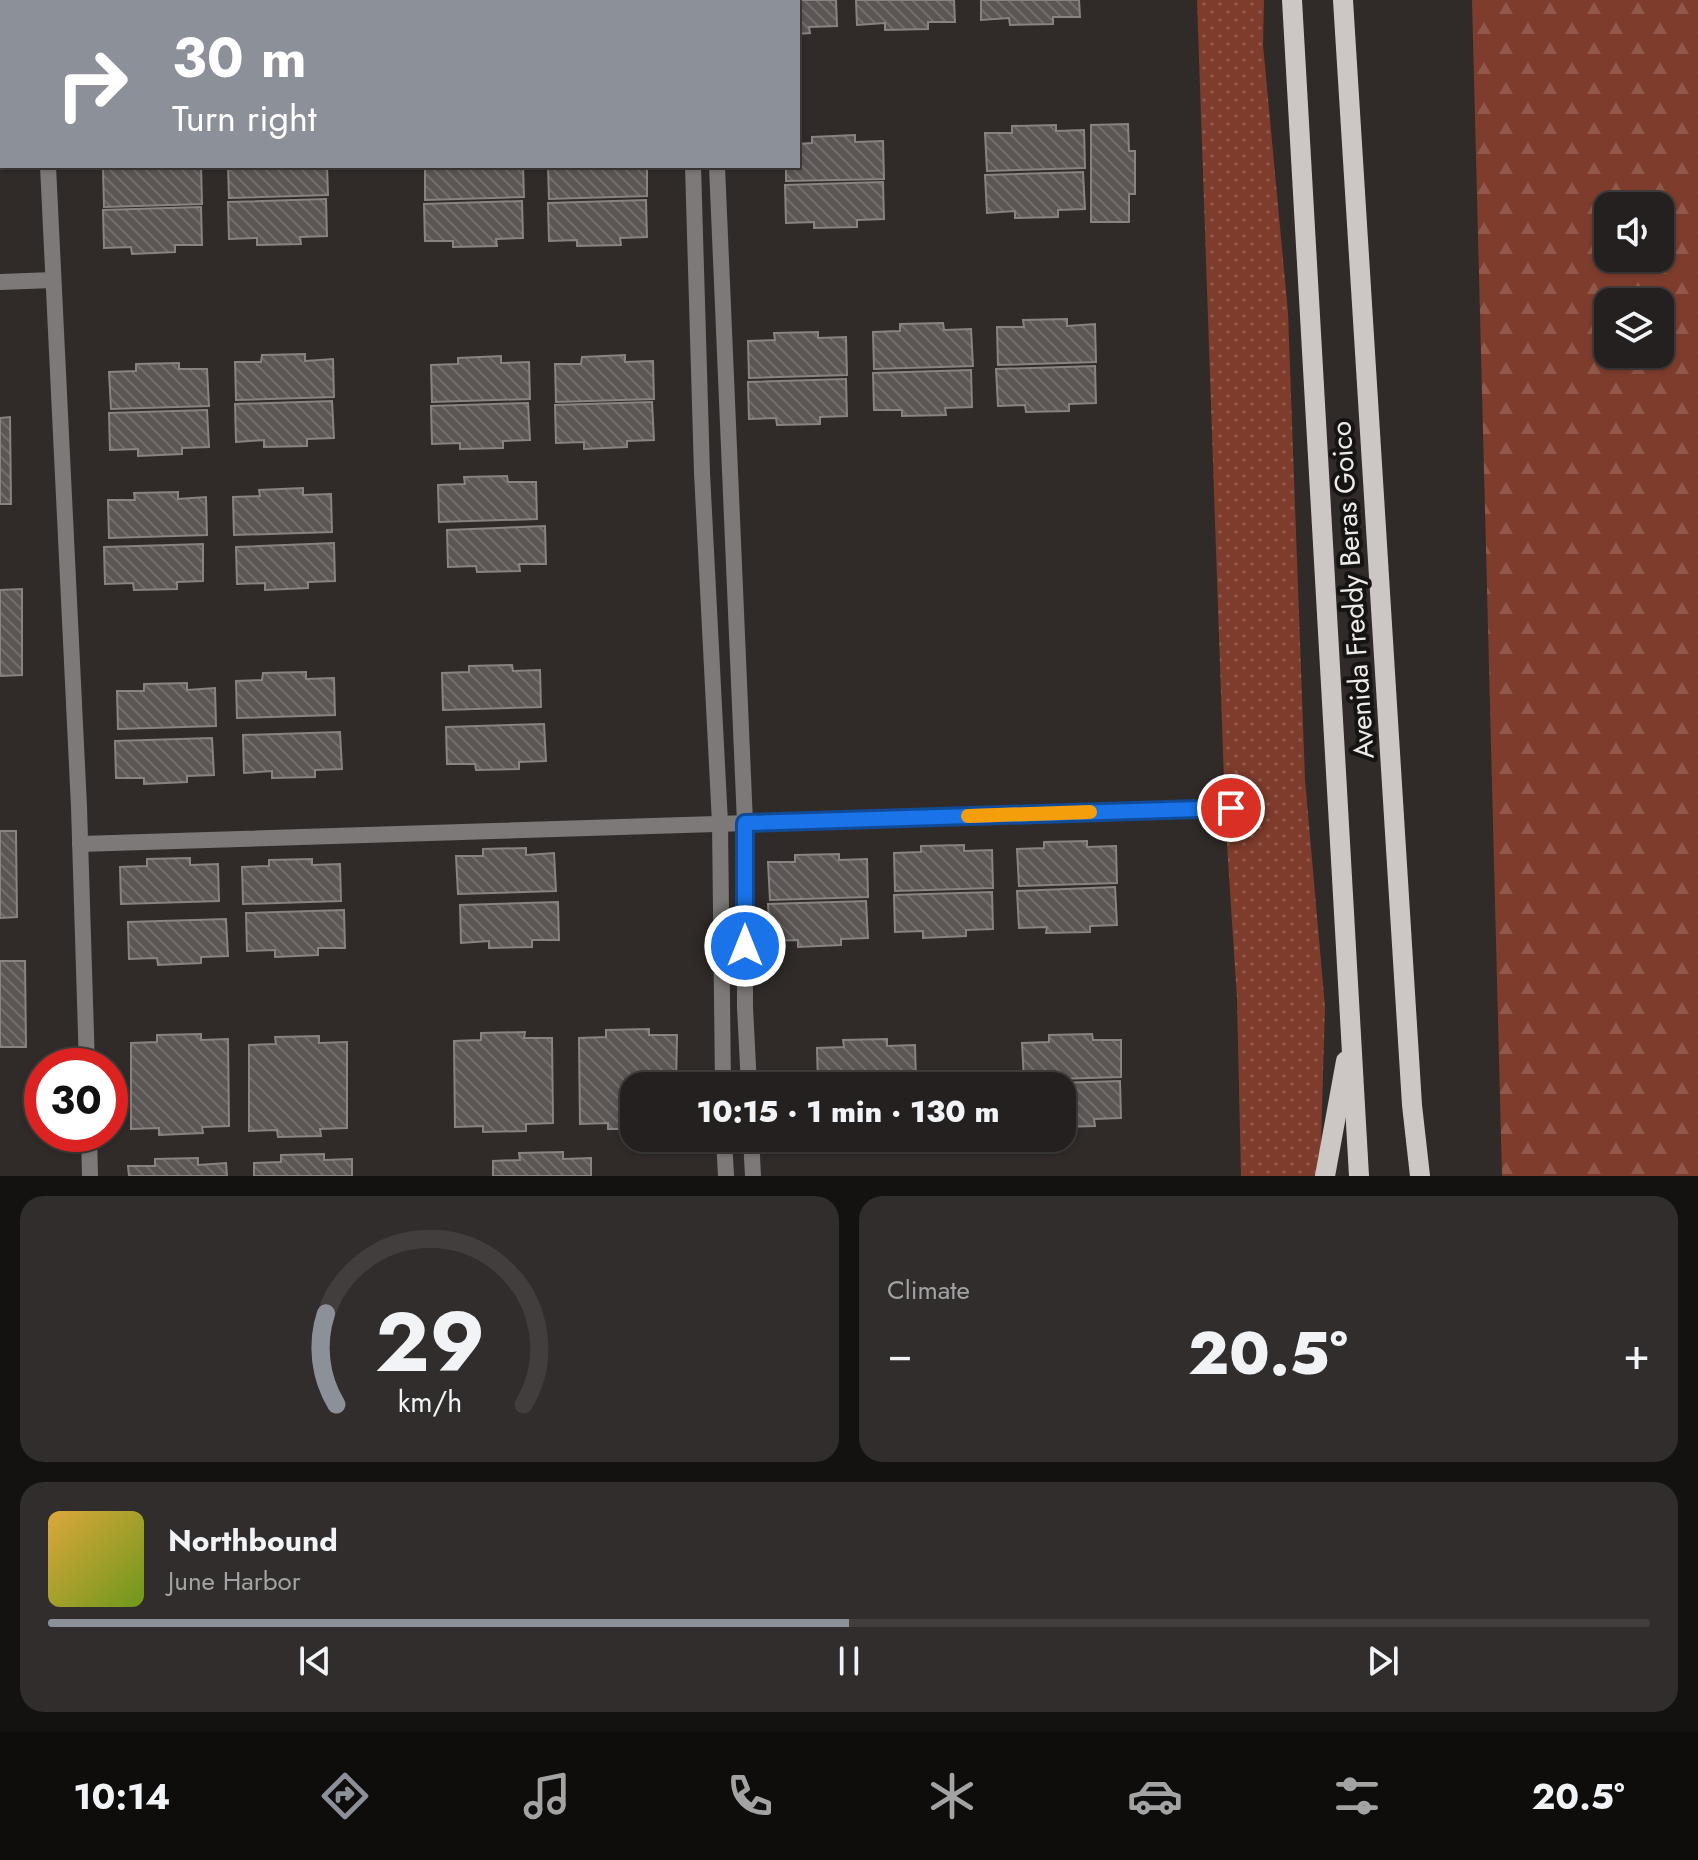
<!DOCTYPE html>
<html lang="en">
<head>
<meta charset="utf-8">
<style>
  body { margin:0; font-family:Jost,sans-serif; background:#302d2c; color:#f1f3f6; height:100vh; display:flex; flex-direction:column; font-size:30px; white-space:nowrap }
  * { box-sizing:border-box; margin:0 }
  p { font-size:26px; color:#a3a3a4 }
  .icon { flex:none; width:44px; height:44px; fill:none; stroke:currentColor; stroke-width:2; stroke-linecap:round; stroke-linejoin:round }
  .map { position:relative; height:1176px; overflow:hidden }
  .side { display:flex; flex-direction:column; gap:20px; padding:20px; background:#141211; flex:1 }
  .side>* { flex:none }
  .guide { position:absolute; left:0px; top:0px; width:800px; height:168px; box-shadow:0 2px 6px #0004,0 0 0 2px #413e3d; background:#8c9099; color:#fff; overflow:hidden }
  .fabs { position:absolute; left:1594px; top:192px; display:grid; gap:16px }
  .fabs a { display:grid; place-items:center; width:80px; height:80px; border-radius:16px; background:#24201f; box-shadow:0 2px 6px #0004,0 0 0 2px #413e3d; font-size:40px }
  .speed { position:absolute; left:24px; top:1048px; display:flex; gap:16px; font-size:40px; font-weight:700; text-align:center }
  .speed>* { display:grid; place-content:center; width:104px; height:104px; border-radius:50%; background:#24201f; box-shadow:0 2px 6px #0004,0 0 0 2px #413e3d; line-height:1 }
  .speed .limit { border:12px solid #d22; background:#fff; color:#111 }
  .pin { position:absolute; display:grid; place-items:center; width:68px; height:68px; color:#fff; margin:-34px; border:4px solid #fff; border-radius:50%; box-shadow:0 2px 8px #0007 }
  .me { position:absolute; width:88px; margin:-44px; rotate:0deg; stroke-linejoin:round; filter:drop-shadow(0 0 6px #0008) }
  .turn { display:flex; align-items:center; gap:28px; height:168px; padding:0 40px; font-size:36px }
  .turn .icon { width:104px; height:104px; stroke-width:2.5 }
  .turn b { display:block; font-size:56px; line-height:68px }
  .big { font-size:60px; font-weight:800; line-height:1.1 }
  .side .card { flex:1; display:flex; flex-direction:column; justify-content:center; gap:12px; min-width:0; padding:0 28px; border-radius:24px; background:#302d2c }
  .side .dial { align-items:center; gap:0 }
  .dial svg { height:208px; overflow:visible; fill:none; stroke:#413e3d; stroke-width:7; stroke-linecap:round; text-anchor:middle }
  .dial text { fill:#f1f3f6; stroke:none }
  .song { display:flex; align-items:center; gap:24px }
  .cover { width:96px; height:96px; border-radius:12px; background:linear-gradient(135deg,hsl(40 70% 55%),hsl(80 70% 35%)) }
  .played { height:8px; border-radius:4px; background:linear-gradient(90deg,#8c9099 50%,#413e3d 50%) }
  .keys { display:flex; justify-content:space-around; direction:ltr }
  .heat { display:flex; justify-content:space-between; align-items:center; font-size:44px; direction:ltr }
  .side .tiles { flex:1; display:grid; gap:20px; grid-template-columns:1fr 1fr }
  .card:last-child { grid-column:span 2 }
  .trip { position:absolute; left:620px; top:1072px; width:456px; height:80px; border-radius:24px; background:#24201f; box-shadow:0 2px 6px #0004,0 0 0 2px #413e3d; font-weight:800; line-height:80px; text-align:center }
  .tab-bar { display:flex; height:128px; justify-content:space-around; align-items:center; background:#0e0d0c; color:#a3a3a4 }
  .tab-bar .icon { width:56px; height:56px }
  .tab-bar .on { color:#8c9099 }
  .tab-bar b { font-size:36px; color:#f1f3f6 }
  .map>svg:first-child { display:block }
</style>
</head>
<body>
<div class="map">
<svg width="1698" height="1176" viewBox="0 0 1698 1176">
  <defs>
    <pattern id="green-dots" width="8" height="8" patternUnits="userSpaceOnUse" patternTransform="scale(2)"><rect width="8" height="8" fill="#7e3c2c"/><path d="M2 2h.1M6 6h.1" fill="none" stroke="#91584b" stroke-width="1.8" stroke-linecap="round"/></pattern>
    <pattern id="forest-firs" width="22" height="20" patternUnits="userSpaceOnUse" patternTransform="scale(2)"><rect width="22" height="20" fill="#7e3c2c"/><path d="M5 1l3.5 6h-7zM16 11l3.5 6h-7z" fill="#91584b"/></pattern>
    <pattern id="building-back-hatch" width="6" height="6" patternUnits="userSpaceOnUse" patternTransform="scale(2)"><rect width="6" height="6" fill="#5b5553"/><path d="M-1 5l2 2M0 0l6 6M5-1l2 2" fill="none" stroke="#736e6c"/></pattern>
  </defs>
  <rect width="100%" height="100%" fill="#302b29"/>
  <polygon fill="url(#green-dots)" points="1197,0 1264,0 1263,45 1288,313 1305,780 1325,1007 1320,1176 1241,1176 1237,999 1226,829 1237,827 1235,782 1224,781"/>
  <path fill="url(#forest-firs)" fill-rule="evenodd" d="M 1472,0 L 1698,0 L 1698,1176 L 1502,1176 ZM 1608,206 L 1660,206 L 1660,258 L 1608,258 ZM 1608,302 L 1660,302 L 1660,354 L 1608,354 Z"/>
  <g fill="url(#building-back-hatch)" stroke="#888280" stroke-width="2">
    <rect x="73" y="0" width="98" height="2"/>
    <rect x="206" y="0" width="98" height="2"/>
    <polygon points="737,0 836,0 837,26 809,27 810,33 798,34 798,2"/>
    <polygon points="856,0 954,0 955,22 928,22 928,29 885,30 885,23 857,25"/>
    <polygon points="981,0 1079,0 1080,17 1053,17 1053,24 1010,25 1009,18 981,20"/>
    <polygon points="1128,124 1129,151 1135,151 1135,194 1129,194 1129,222 1091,222 1091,125"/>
    <polygon points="1056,125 1056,131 1084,130 1085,168 987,171 985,133 1012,133 1012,126"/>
    <polygon points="855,135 855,142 883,141 884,179 786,181 786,166 798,166 798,144 812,143 812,137"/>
    <polygon points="130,166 201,166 202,204 104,207 103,169 130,168"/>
    <polygon points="228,166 327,166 328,195 229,198"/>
    <polygon points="425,166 523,166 524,197 425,200"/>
    <polygon points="548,166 647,166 647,196 549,199"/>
    <polygon points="1083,172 1085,209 1058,210 1058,217 1015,218 1015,211 987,213 985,175"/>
    <polygon points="883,182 884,219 857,220 857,227 814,228 814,222 786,223 785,185"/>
    <polygon points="326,199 327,236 300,237 301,244 257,245 257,238 229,239 228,202"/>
    <polygon points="646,200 647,237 620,238 621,245 577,246 577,240 549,241 548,203"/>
    <polygon points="522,201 523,238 496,239 497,246 453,247 453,241 425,241 424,204"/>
    <polygon points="201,207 202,245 175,245 175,252 132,254 131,247 104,248 103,210"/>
    <polygon points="1067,319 1067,326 1095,324 1096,362 998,365 997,327 1024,327 1023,320"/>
    <polygon points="943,323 944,330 971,329 973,366 874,369 873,332 900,331 900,324"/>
    <polygon points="818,332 818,338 846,337 847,375 749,378 748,341 775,340 774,333"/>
    <polygon points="305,354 305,361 333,359 334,397 236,400 235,362 261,362 262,355"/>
    <polygon points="625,355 625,362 653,361 654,399 556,402 555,364 581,364 582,357"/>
    <polygon points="501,356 501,363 529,362 530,399 432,402 431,365 458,364 458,358"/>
    <polygon points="179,363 179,369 207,369 209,406 111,409 109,372 136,371 136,364"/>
    <polygon points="1095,366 1096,403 1069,404 1069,411 1026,412 1025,405 998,406 996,369"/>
    <polygon points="971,370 972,407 945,408 946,415 902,416 902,410 874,410 873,373"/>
    <polygon points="846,379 847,416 820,417 820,424 777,425 776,418 749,419 748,382"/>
    <polygon points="332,401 334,438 307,439 307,446 264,447 264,440 236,442 235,404"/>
    <polygon points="652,402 654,440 627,441 627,447 584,449 584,442 556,443 555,405"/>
    <polygon points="528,403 530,440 503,441 503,448 460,449 460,443 432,444 431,406"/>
    <polygon points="207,410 209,447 182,448 182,454 138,456 138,449 110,450 109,413"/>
    <polygon points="10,417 11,504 0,504 0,418"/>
    <polygon points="507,476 508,482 536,482 537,519 439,522 438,485 465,484 464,477"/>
    <polygon points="303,488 303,495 331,494 332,532 234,535 233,497 260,496 259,490"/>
    <polygon points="178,492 178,499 206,497 207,535 109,538 108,500 135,500 134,493"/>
    <polygon points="545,526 546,564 519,564 520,571 477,572 476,566 448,567 447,530"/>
    <polygon points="334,543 335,581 308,582 308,588 265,590 265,583 237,584 236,547"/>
    <polygon points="203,544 203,581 177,582 177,589 134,590 133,583 105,584 104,547"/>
    <polygon points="22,589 22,675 0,676 0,590"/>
    <polygon points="512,665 513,671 540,670 541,707 443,710 442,673 469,672 469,666"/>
    <polygon points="306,672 306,679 334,678 335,715 237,718 236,681 262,680 263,673"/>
    <polygon points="187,683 187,690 215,688 216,726 118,729 117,691 144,691 144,684"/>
    <polygon points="544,724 546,761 519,762 519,769 476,770 475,764 447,764 446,727"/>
    <polygon points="340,732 342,769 315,770 315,777 272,778 272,771 244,773 243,735"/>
    <polygon points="212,738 214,775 187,776 187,782 144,784 144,778 116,778 115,741"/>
    <polygon points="0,831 16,831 17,917 0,918"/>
    <polygon points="1087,841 1087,847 1116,846 1117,883 1019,886 1017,849 1044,848 1044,842"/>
    <polygon points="964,845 964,851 992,850 993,888 895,891 894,853 921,852 921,846"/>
    <polygon points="526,848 526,855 554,853 556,891 458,894 456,856 483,856 483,849"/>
    <polygon points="839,854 839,860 867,859 868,897 770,900 768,862 795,862 795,855"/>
    <polygon points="190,858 190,865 218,864 219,901 121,904 120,867 147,866 147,859"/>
    <polygon points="312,859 312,865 340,864 341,901 243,904 242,867 269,866 269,860"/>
    <polygon points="1115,887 1117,925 1090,926 1090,932 1046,933 1047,927 1019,928 1017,891"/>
    <polygon points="992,892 993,929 966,930 966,936 923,938 923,931 895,932 894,895"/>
    <polygon points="866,901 868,938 841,939 841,945 798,947 798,940 770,941 768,904"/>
    <polygon points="558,902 559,940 532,940 532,947 489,948 489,941 461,943 460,905"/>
    <polygon points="344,910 345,948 318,948 318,955 275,957 275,950 247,951 246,913"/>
    <polygon points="226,919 228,956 201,957 201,963 158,965 157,958 129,959 128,922"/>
    <polygon points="0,961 25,961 26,1047 0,1047"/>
    <polygon points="649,1029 649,1035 677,1035 676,1086 634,1086 634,1129 608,1129 608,1123 580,1124 579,1038 606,1037 606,1030"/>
    <polygon points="525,1032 524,1038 552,1038 553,1123 526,1124 526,1131 483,1132 483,1126 455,1127 454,1041 481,1040 481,1033"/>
    <polygon points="201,1034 201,1040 228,1039 229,1126 202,1127 203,1133 159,1135 159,1128 131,1129 131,1043 157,1042 157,1035"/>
    <polygon points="1092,1034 1093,1040 1121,1040 1121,1077 1024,1080 1022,1043 1049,1042 1049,1035"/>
    <polygon points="319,1036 319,1043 347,1042 347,1128 320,1129 321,1136 278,1137 277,1130 249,1131 249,1045 276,1044 275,1037"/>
    <polygon points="887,1039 887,1046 915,1045 916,1082 818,1085 817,1048 844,1047 843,1040"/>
    <polygon points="1120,1081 1121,1118 1094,1119 1095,1126 1062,1127 1062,1086 1022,1086 1022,1084"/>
    <polygon points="563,1152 563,1159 591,1158 591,1176 493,1176 493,1161 520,1160 519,1153"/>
    <polygon points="324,1154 324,1160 352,1159 352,1176 254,1176 254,1163 281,1162 281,1155"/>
    <polygon points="198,1158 198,1165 226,1163 227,1176 129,1176 128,1166 155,1166 155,1159"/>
  </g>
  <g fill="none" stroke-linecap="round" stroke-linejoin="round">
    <polyline stroke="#7c7978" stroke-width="16" points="0,282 53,280"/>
    <g stroke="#7c7978" stroke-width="16">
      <polyline points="40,0 40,2"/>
      <polyline points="686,0 687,2"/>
      <polyline points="711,0 711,2"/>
      <polyline points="48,166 79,807 87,1066"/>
      <polyline points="693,166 702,473 720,823 723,1086"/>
      <polyline points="717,166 745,823 745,1007 749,1086"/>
      <polyline points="80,844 1231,808"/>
      <polyline points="89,1134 90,1176"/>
      <polyline points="724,1138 726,1176"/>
      <polyline points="751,1138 753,1176"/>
    </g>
    <g stroke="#ccc6c5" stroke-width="20">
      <polyline points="1292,0 1359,1176"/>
      <polyline points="1343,0 1412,1105 1420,1176"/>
      <polyline points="1325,1176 1346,1061"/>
    </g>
  </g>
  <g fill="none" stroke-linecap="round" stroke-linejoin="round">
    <defs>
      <polyline id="route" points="745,946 745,823 1231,808"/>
    </defs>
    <use href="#route" stroke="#114b97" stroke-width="20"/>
    <use href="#route" stroke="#1a73e8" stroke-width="14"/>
    <polyline stroke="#f59e0b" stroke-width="14" points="968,816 1090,812"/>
  </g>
  <g text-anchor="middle" stroke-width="8" stroke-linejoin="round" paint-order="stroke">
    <g font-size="28" fill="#eeeae9" stroke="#161413">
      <text transform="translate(1352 590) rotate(-94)" y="10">Avenida Freddy Beras Goico</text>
    </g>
  </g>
</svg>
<div class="fabs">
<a><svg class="icon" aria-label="sound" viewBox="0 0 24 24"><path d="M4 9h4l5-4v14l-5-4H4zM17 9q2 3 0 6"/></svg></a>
<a><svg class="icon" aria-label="layers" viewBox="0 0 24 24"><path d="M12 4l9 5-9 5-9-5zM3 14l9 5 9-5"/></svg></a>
</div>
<div class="speed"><div class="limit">30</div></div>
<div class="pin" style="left:1231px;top:808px;background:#d93025"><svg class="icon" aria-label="arrive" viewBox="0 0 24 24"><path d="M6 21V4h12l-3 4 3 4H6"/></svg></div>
<svg class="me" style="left:745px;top:946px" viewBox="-20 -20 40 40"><circle r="17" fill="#1a73e8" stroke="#fff" stroke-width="3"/><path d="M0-11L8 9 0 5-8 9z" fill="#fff"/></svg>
<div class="trip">10:15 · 1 min · 130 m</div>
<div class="guide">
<div class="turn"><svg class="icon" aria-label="right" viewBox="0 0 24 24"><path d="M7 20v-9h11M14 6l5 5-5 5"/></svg><div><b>30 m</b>Turn right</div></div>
</div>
</div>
<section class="side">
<div class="tiles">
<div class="card dial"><svg viewBox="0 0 100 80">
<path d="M14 69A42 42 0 1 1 86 69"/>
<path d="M14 69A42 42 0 0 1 10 34" stroke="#8c9099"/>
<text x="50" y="56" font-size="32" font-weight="700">29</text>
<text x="50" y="72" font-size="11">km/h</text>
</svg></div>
<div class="card"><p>Climate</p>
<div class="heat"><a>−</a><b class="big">20.5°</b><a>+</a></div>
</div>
<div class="card">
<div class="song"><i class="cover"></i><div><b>Northbound</b><p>June Harbor</p></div></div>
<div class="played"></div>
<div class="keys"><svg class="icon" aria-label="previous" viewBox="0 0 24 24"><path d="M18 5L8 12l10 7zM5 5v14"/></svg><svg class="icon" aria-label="pause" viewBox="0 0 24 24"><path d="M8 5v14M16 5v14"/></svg><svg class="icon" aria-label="next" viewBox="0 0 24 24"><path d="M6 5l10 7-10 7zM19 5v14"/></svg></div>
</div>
</div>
</section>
<nav class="tab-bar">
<b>10:14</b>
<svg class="icon on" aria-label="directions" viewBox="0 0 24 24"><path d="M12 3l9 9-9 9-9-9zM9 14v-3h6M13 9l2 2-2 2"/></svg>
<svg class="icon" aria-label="music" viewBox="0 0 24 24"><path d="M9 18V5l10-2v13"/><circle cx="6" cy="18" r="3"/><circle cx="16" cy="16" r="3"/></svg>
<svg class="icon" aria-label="phone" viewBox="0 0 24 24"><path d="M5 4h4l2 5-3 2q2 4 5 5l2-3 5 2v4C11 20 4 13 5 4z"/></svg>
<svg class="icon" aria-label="climate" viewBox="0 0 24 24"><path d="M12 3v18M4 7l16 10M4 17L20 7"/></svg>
<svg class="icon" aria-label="car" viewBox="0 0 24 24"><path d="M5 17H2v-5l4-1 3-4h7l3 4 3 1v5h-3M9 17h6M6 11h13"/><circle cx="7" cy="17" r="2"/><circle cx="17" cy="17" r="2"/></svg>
<svg class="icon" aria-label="filters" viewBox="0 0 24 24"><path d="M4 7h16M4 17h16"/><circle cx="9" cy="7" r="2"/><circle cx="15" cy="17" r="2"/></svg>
<b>20.5°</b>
</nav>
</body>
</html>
